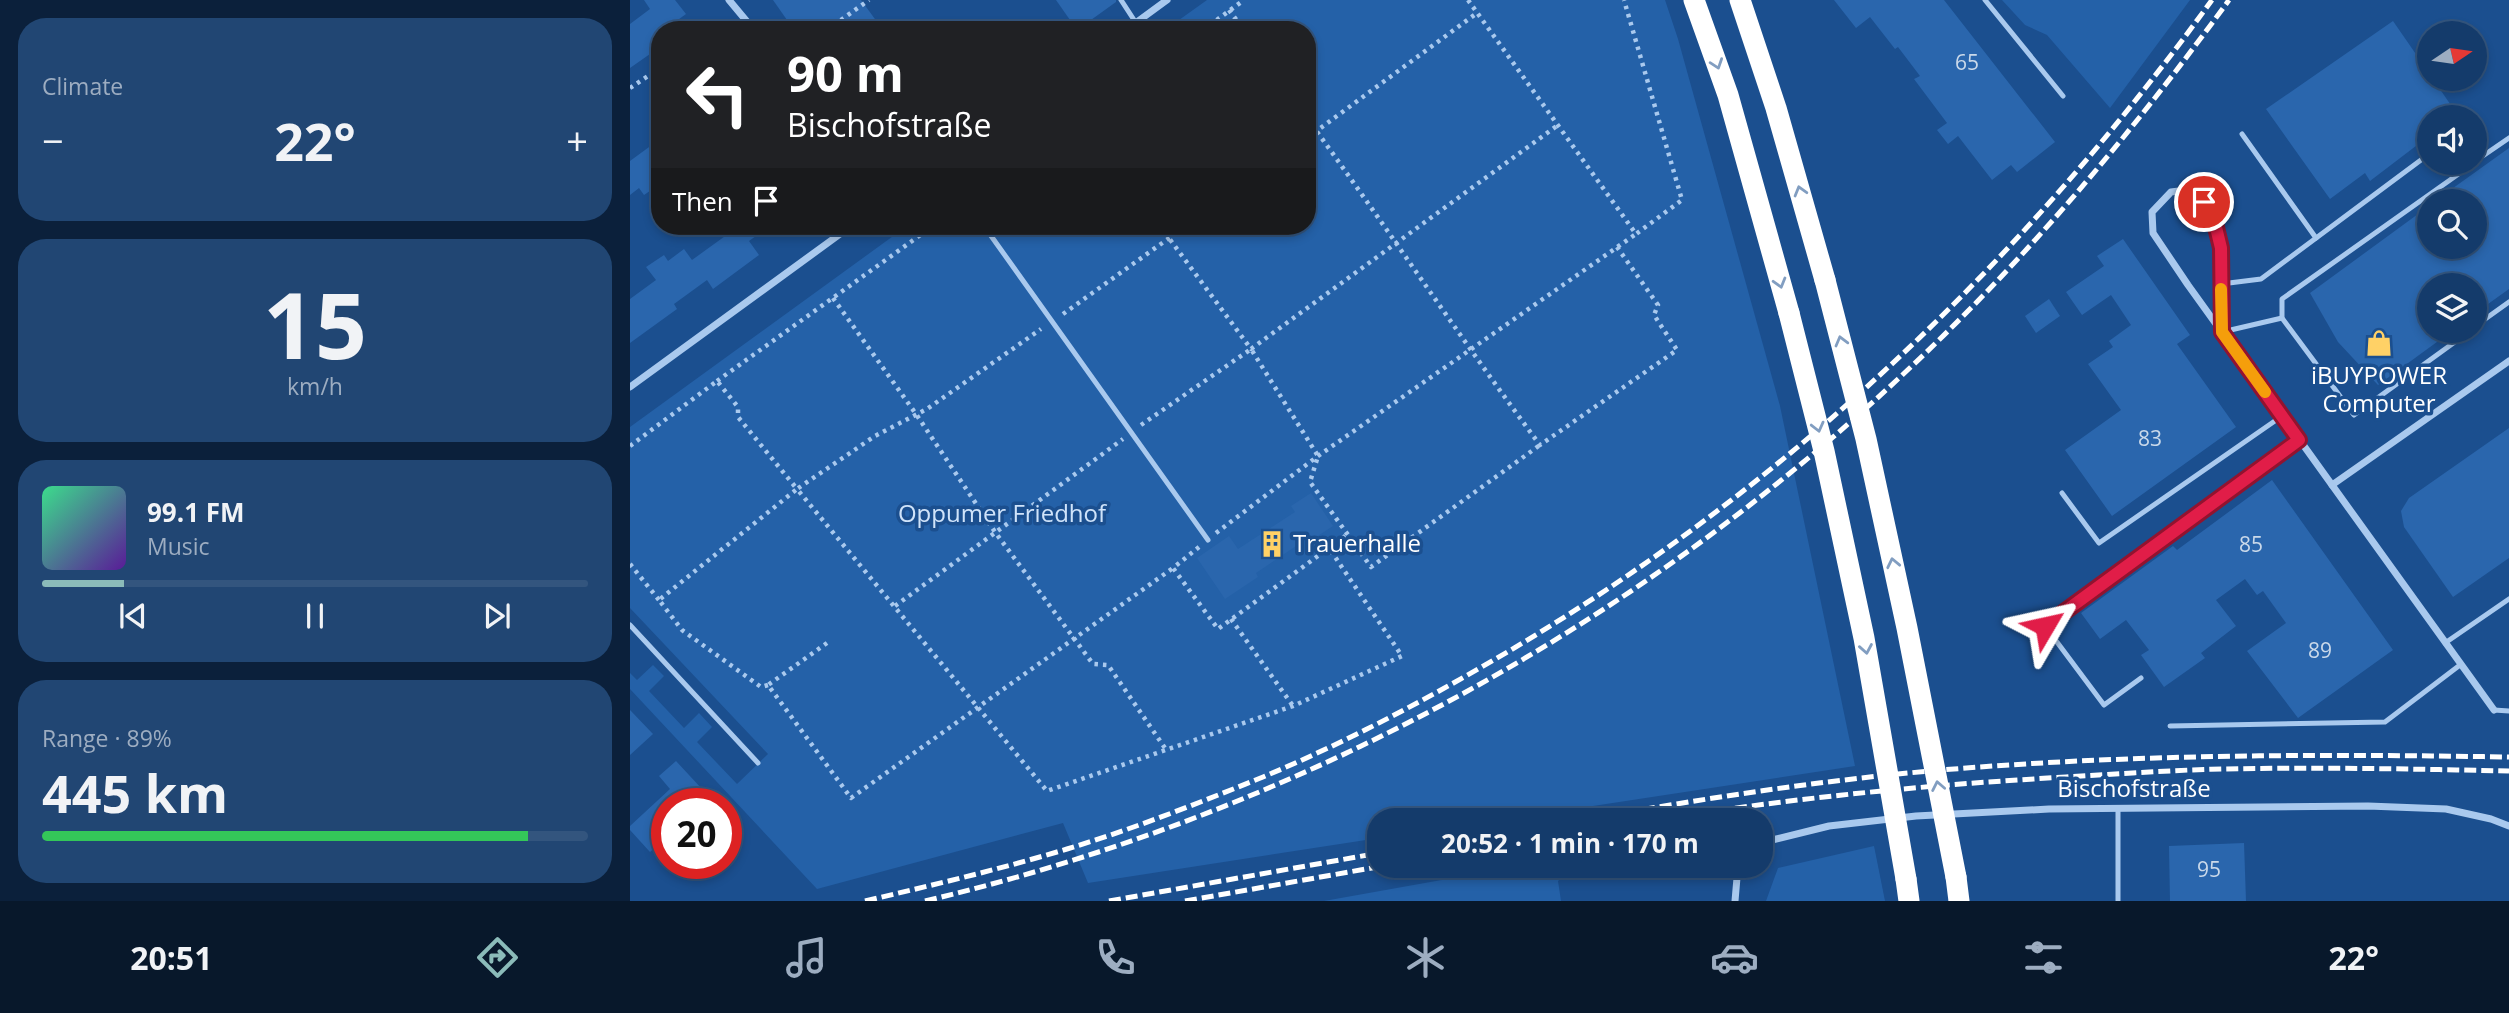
<!DOCTYPE html>
<html lang="en">
<head>
<meta charset="utf-8">
<style>
  body { margin:0; font-family:"Open Sans",sans-serif; background:#214673; color:#f1f3f6; height:100vh; display:flex; flex-direction:column; font-size:26px; white-space:nowrap }
  * { box-sizing:border-box; margin:0 }
  p { font-size:23px; color:#9dadc1 }
  .icon { flex:none; width:38px; height:38px; fill:none; stroke:currentColor; stroke-width:2; stroke-linecap:round; stroke-linejoin:round }
  .map { position:relative; flex:1; overflow:hidden }
  .details { display:flex; flex-direction:column; gap:18px; padding:18px; background:#0b203b; width:630px }
  .details>* { flex:none }
  .guide { position:absolute; left:21px; top:21px; width:665px; height:214px; border-radius:28px; box-shadow:0 4px 10px #0003,0 0 0 2px #33557e; background:#202124; color:#fff; overflow:hidden }
  .needle { width:46px; rotate:77deg }
  .controls { position:absolute; left:1787px; top:21px; display:grid; gap:14px }
  .controls a { display:grid; place-items:center; width:70px; height:70px; border-radius:50%; background:#143b6b; box-shadow:0 4px 10px #0003,0 0 0 2px #33557e; font-size:35px }
  .speed { position:absolute; left:21px; top:788px; display:flex; gap:14px; font-size:35px; font-weight:700; text-align:center }
  .speed>* { display:grid; place-content:center; width:91px; height:91px; border-radius:50%; background:#143b6b; box-shadow:0 4px 10px #0003,0 0 0 2px #33557e; line-height:1 }
  .speed .limit { border:10px solid #d22; background:#fff; color:#111 }
  .pin { position:absolute; display:grid; place-items:center; width:60px; height:60px; color:#fff; margin:-30px; border:4px solid #fff; border-radius:50%; box-shadow:0 2px 7px #0007 }
  .me { position:absolute; width:77px; margin:-38px; rotate:54deg; stroke-linejoin:round; filter:drop-shadow(0 0 5px #0008) }
  .turn { display:flex; align-items:center; gap:24px; height:147px; padding:0 21px; font-size:32px }
  .turn .icon { width:91px; height:91px; stroke-width:2.5 }
  .turn b { display:block; font-size:49px; line-height:60px }
  .then { display:flex; align-items:center; height:66px; padding:0 21px; background:#0003; gap:14px; font-size:26px }
  .big { font-size:52px; font-weight:700; line-height:1.1 }
  .details .widget { flex:1; display:flex; flex-direction:column; justify-content:center; gap:10px; min-width:0; padding:0 24px; border-radius:28px; background:#214673 }
  .details .dial { align-items:center; gap:0 }
  .dial b { font-size:91px; line-height:1 }
  .song { display:flex; align-items:center; gap:21px }
  .cover { width:84px; height:84px; border-radius:10px; background:linear-gradient(135deg,hsl(150 70% 55%),hsl(270 70% 35%)) }
  .played { height:7px; border-radius:4px; background:linear-gradient(90deg,#8bbbb9 15%,#33557e 15%) }
  .keys { display:flex; justify-content:space-around; direction:ltr }
  .heat { display:flex; justify-content:space-between; align-items:center; font-size:38px; direction:ltr }
  .charge { height:10px; border-radius:5px; background:linear-gradient(90deg,#34c759 89%,#33557e 0) }
  .trip { position:absolute; left:737px; top:808px; width:406px; height:70px; border-radius:28px; background:#143b6b; box-shadow:0 4px 10px #0003,0 0 0 2px #33557e; font-weight:700; line-height:70px; text-align:center }
  .dock { display:flex; height:112px; justify-content:space-around; align-items:center; background:#08182b; color:#9dadc1 }
  .dock .icon { width:49px; height:49px }
  .dock .selected { color:#8bbbb9 }
  .dock b { font-size:32px; color:#f1f3f6 }
  main { display:flex; flex:1; min-height:0 }
  .map>svg:first-child { display:block }
</style>
</head>
<body>
<main>
<section class="details">
<div class="widget"><p>Climate</p>
<div class="heat"><a>−</a><b class="big">22°</b><a>+</a></div>
</div>
<div class="widget dial"><b>15</b><p>km/h</p></div>
<div class="widget">
<div class="song"><i class="cover"></i><div><b>99.1 FM</b><p>Music</p></div></div>
<div class="played"></div>
<div class="keys"><svg class="icon" aria-label="previous" viewBox="0 0 24 24"><path d="M18 5L8 12l10 7zM5 5v14"/></svg><svg class="icon" aria-label="pause" viewBox="0 0 24 24"><path d="M8 5v14M16 5v14"/></svg><svg class="icon" aria-label="next" viewBox="0 0 24 24"><path d="M6 5l10 7-10 7zM19 5v14"/></svg></div>
</div>
<div class="widget"><p>Range · 89%</p><b class="big">445 km</b><div class="charge"></div></div>
</section>
<div class="map">
<svg width="1879" height="901" viewBox="0 0 1879 901">
  <rect width="100%" height="100%" fill="#1b4f8f"/>
  <g fill="#2461a8">
    <polygon points="577,0 1035,0 1048,39 1150,406 1225,766 864,821 749,821 749,838 458,883 433,823 187,889 0,689 0,673 7,680 23,665 34,676 19,691 54,728 69,713 82,727 67,742 107,784 138,754 0,608 0,427 277,226 677,226 677,30 535,30"/>
    <polygon points="1372,0 1560,0 1480,108 1417,35 1395,25"/>
    <polygon points="1244,846 1255,901 1136,901 1148,868"/>
    <polygon points="890,866 943,866 928,881 931,901 694,901"/>
  </g>
  <g fill="#2a66ad">
    <polygon points="14,0 45,0 56,14 34,30 30,30 30,47 0,68 0,24 20,9"/>
    <polygon points="143,0 231,0 253,30 164,30"/>
    <polygon points="426,0 486,0 486,2 447,30"/>
    <polygon points="1204,0 1314,0 1425,142 1387,172 1381,165 1362,180 1328,136 1318,144 1307,130 1317,123 1284,79 1290,76 1268,47 1265,49 1240,17 1226,28"/>
    <polygon points="1763,21 1799,73 1799,79 1803,79 1829,117 1799,117 1799,136 1740,181 1735,173 1700,199 1636,109"/>
    <polygon points="30,139 30,184 14,195 9,188 0,195 0,161"/>
    <polygon points="1879,148 1879,289 1844,314 1844,285 1799,285 1799,331 1822,331 1748,385 1708,342 1680,293 1799,206 1799,247 1844,247 1844,201 1805,201"/>
    <polygon points="109,226 140,226 119,241 129,255 83,289 77,280 44,304 47,309 0,343 0,299 26,280 16,267 34,255 38,261 54,249 62,260"/>
    <polygon points="1493,239 1560,335 1547,344 1606,427 1482,516 1435,450 1491,410 1458,364 1483,347 1479,341 1501,325 1481,295 1452,315 1436,292 1474,266 1467,256"/>
    <polygon points="1419,299 1430,316 1406,333 1395,316"/>
    <polygon points="1879,428 1879,558 1823,597 1774,527 1771,511 1779,498"/>
    <polygon points="1642,480 1763,650 1668,718 1617,651 1656,623 1633,591 1627,595 1615,579 1586,600 1606,626 1571,653 1575,658 1534,687 1511,655 1519,650 1496,620 1470,639 1451,613 1543,546 1547,550"/>
    <polygon points="681,493 703,526 683,539 681,536 626,573 628,577 595,599 567,558 599,536 608,549 665,512 661,506"/>
    <polygon points="0,710 23,734 0,755"/>
    <polygon points="46,761 85,803 37,803 37,837 20,852 0,830 0,826 40,789 29,776"/>
    <polygon points="1614,843 1616,901 1540,901 1539,846"/>
  </g>
  <g fill="none" stroke-linecap="round" stroke-linejoin="round">
    <g stroke="#a9c9ee" stroke-width="4.5" stroke-dasharray="3.5 5" stroke-linecap="butt">
      <polyline points="838,0 1006,234 1052,200 994,0"/>
      <polyline points="599,10 614,30"/>
      <polyline points="88,30 99,22"/>
      <polyline points="197,30 239,0"/>
      <polyline points="573,30 614,0"/>
      <polyline points="0,88 30,68"/>
      <path d="M 677,118 C 756,226 830,338 910,445 L 1047,350 L 1024,315 L 1028,305 L 987,247"/>
      <polyline points="677,138 847,13"/>
      <polyline points="530,226 621,349 928,125"/>
      <polyline points="203,298 286,414 365,532 463,664 478,665 537,751"/>
      <polyline points="433,314 556,226"/>
      <polyline points="87,381 303,226"/>
      <polyline points="511,425 621,349 688,456 680,482 741,567 910,445"/>
      <polyline points="0,446 87,381 108,407 108,417 167,489 245,436 297,409 411,329"/>
      <polyline points="586,533 688,456 1006,234"/>
      <polyline points="569,547 543,568 588,629 718,534"/>
      <polyline points="0,564 29,600"/>
      <polyline points="265,606 493,439"/>
      <polyline points="601,619 663,706"/>
      <polyline points="197,643 138,685 221,798 543,568"/>
      <polyline points="138,685 131,687 52,630 29,600 167,489 417,791 663,706 772,656 699,548"/>
    </g>
    <g stroke="#a9c9ee" stroke-width="5">
      <polyline points="491,0 506,23"/>
      <polyline points="1355,0 1433,96"/>
      <polyline points="1612,134 1686,238"/>
      <polyline points="1844,162 1879,138"/>
      <polyline points="354,226 578,540"/>
      <polyline points="1591,284 1631,279 1799,154"/>
      <polyline points="1844,327 1879,302"/>
      <polyline points="1840,331 1724,415 1652,318 1652,299 1844,163"/>
      <polyline points="1592,332 1652,318"/>
      <polyline points="1432,493 1469,543 1652,416"/>
      <polyline points="0,625 128,763"/>
      <polyline points="1815,643 1879,599"/>
      <polyline points="1511,678 1474,705 1415,626 1669,440"/>
      <polyline points="1864,710 1879,711"/>
      <polyline points="1540,726 1755,722 1830,665"/>
      <polyline points="1488,808 1488,901"/>
    </g>
    <g stroke="#a9c9ee" stroke-width="7">
      <polyline points="99,0 124,30"/>
      <polyline points="496,30 537,0"/>
      <polyline points="1592,332 1591,248 1583,215 1564,189 1541,192 1522,212 1523,233 1558,285 1864,710"/>
      <polyline points="0,387 221,226"/>
      <polyline points="1702,485 1879,361"/>
      <polyline points="1130,846 1142,840 1199,826 1286,816 1419,809 1738,806 1816,809 1861,819 1879,826"/>
      <polyline points="1105,901 1108,866"/>
    </g>
    <g stroke="#fff" stroke-width="21">
      <polyline points="1064,0 1098,95 1159,313"/>
      <polyline points="1110,0 1146,108 1195,280"/>
      <polyline points="1326,877 1329,901"/>
      <polyline points="1276,879 1279,901"/>
    </g>
    <g stroke="#fff" stroke-width="5" stroke-dasharray="12 5" stroke-linecap="butt">
      <path d="M 946,821 C 1071,799 1197,779 1324,769 C 1509,754 1694,754 1879,757"/>
      <path d="M 1021,821 C 1159,798 1296,785 1436,777 C 1488,774 1541,770 1594,769 C 1689,767 1784,769 1879,771"/>
      <path d="M 235,901 C 303,885 371,869 437,849 C 503,829 569,803 633,777 C 702,748 769,714 834,677 C 1135,508 1380,278 1582,0"/>
      <path d="M 295,901 C 658,815 994,634 1268,379 C 1391,265 1500,136 1599,0"/>
      <polyline points="479,901 749,853"/>
      <polyline points="555,901 753,866"/>
    </g>
    <g stroke="#fff" stroke-width="21">
      <polyline points="1195,280 1236,439 1277,628 1326,877"/>
      <polyline points="1159,313 1194,451 1234,638 1276,879"/>
    </g>
  </g>
  <defs><path id="oneway-chevron" d="M-2-3.5L2.5 0L-2 3.5" fill="none" stroke-width="1.6" stroke-linecap="round" stroke-linejoin="round" transform="scale(1.75)"/></defs>
  <g stroke="#829ec1">
    <use href="#oneway-chevron" transform="translate(1087 64) rotate(71)"/>
    <use href="#oneway-chevron" transform="translate(1170 191) rotate(-106)"/>
    <use href="#oneway-chevron" transform="translate(1150 283) rotate(74)"/>
    <use href="#oneway-chevron" transform="translate(1211 341) rotate(-105)"/>
    <use href="#oneway-chevron" transform="translate(1188 427) rotate(76)"/>
    <use href="#oneway-chevron" transform="translate(1263 563) rotate(-102)"/>
    <use href="#oneway-chevron" transform="translate(1236 649) rotate(80)"/>
    <use href="#oneway-chevron" transform="translate(1308 786) rotate(-101)"/>
  </g>
  <g fill="none" stroke-linecap="round" stroke-linejoin="round">
    <defs>
      <polyline id="route" points="1415,626 1669,440 1592,332 1591,248 1583,215 1574,202"/>
    </defs>
    <use href="#route" stroke="#92132f" stroke-width="18"/>
    <use href="#route" stroke="#e11d48" stroke-width="12"/>
    <polyline stroke="#f59e0b" stroke-width="12" points="1591,289 1592,332 1635,392"/>
  </g>
  <defs>
    <symbol id="shop-bare" viewBox="-9 -9 18 18"><path d="M-5-2.5h2.3a2.7 3.5 0 0 1 5.4 0H5L5.5 6h-11ZM-1.5-2.5h3a1.5 2.3 0 0 0-3 0Z" fill="#ffd166" stroke="#1b4f8f" stroke-width="2.5" paint-order="stroke"/></symbol>
    <symbol id="building-bare" viewBox="-9 -9 18 18"><path d="M-4-6H4V6H1V3H-1V6H-4ZM-2.5-4.3h1.7v1.8h-1.7ZM.8-4.3h1.7v1.8H.8ZM-2.5-1h1.7V.8h-1.7ZM.8-1h1.7V.8H.8Z" fill="#ffd166" stroke="#1b4f8f" stroke-width="2.5" paint-order="stroke"/></symbol>
  </defs>
  <g fill-rule="evenodd">
    <use href="#shop-bare" x="1730" y="324" width="38" height="38"/>
    <use href="#building-bare" x="623" y="525" width="38" height="38"/>
  </g>
  <g text-anchor="middle" stroke-width="7" stroke-linejoin="round" paint-order="stroke">
    <g font-size="21" fill="#cad9ea">
      <text x="1337" y="70">65</text>
      <text x="1520" y="446">83</text>
      <text x="1621" y="552">85</text>
      <text x="1690" y="658">89</text>
      <text x="1579" y="877">95</text>
    </g>
    <g font-size="24" fill="#fff" stroke="#1b4f8f">
      <text x="1749" y="384">iBUYPOWER<tspan x="1749" dy="28">Computer</tspan></text>
      <text x="663" y="552" text-anchor="start">Trauerhalle</text>
    </g>
    <g font-size="24" fill="#cfe3fa" stroke="#1b4f8f">
      <text x="372" y="522">Oppumer Friedhof</text>
    </g>
    <g font-size="24" fill="#fff" stroke="#1b4f8f">
      <text x="1504" y="797">Bischofstraße</text>
    </g>
  </g>
</svg>
<div class="controls">
<a><svg class="needle" viewBox="-14 -14 28 28"><path d="M0-13l5 13h-10z" fill="#e53935"/><path d="M0 13l5-13h-10z" fill="#9dadc1"/></svg></a>
<a><svg class="icon" aria-label="sound" viewBox="0 0 24 24"><path d="M4 9h4l5-4v14l-5-4H4zM17 9q2 3 0 6"/></svg></a>
<a><svg class="icon" aria-label="search" viewBox="0 0 24 24"><circle cx="10" cy="10" r="6"/><path d="M15 15l6 6"/></svg></a>
<a><svg class="icon" aria-label="layers" viewBox="0 0 24 24"><path d="M12 4l9 5-9 5-9-5zM3 14l9 5 9-5"/></svg></a>
</div>
<div class="speed"><div class="limit">20</div></div>
<div class="pin" style="left:1574px;top:202px;background:#d93025"><svg class="icon" aria-label="arrive" viewBox="0 0 24 24"><path d="M6 21V4h12l-3 4 3 4H6"/></svg></div>
<svg class="me" style="left:1415px;top:626px" viewBox="-20 -20 40 40"><path d="M0-17L14 15 0 8-14 15z" fill="#e11d48" stroke="#fff" stroke-width="4"/></svg>
<div class="trip">20:52 · 1 min · 170 m</div>
<div class="guide">
<div class="turn"><svg class="icon" aria-label="left" viewBox="0 0 24 24"><path d="M17 20v-9H6M10 6l-5 5 5 5"/></svg><div><b>90 m</b>Bischofstraße</div></div>
<div class="then">Then<svg class="icon" aria-label="arrive" viewBox="0 0 24 24"><path d="M6 21V4h12l-3 4 3 4H6"/></svg></div>
</div>
</div>
</main>
<nav class="dock">
<b>20:51</b>
<svg class="icon selected" aria-label="directions" viewBox="0 0 24 24"><path d="M12 3l9 9-9 9-9-9zM9 14v-3h6M13 9l2 2-2 2"/></svg>
<svg class="icon" aria-label="music" viewBox="0 0 24 24"><path d="M9 18V5l10-2v13"/><circle cx="6" cy="18" r="3"/><circle cx="16" cy="16" r="3"/></svg>
<svg class="icon" aria-label="phone" viewBox="0 0 24 24"><path d="M5 4h4l2 5-3 2q2 4 5 5l2-3 5 2v4C11 20 4 13 5 4z"/></svg>
<svg class="icon" aria-label="climate" viewBox="0 0 24 24"><path d="M12 3v18M4 7l16 10M4 17L20 7"/></svg>
<svg class="icon" aria-label="car" viewBox="0 0 24 24"><path d="M5 17H2v-5l4-1 3-4h7l3 4 3 1v5h-3M9 17h6M6 11h13"/><circle cx="7" cy="17" r="2"/><circle cx="17" cy="17" r="2"/></svg>
<svg class="icon" aria-label="filters" viewBox="0 0 24 24"><path d="M4 7h16M4 17h16"/><circle cx="9" cy="7" r="2"/><circle cx="15" cy="17" r="2"/></svg>
<b>22°</b>
</nav>
</body>
</html>
